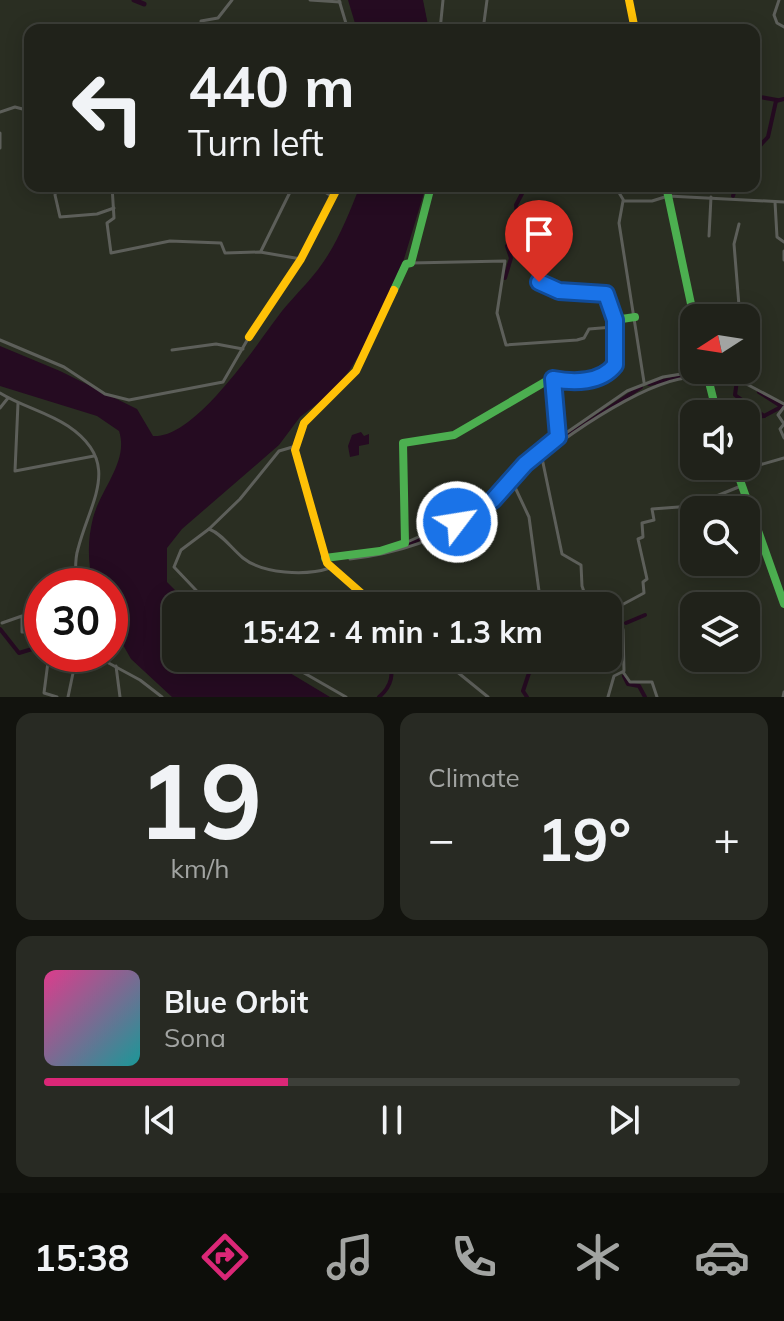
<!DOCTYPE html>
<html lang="en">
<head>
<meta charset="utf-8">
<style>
  body { margin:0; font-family:Mulish,sans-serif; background:#282a23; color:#f1f3f6; height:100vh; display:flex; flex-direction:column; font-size:30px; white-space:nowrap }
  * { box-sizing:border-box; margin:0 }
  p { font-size:26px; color:#a2a4a2 }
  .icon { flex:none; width:44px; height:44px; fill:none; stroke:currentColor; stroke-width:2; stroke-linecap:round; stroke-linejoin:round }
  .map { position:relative; height:697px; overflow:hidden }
  .side { display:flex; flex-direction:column; gap:16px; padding:16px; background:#12130e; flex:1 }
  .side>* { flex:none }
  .top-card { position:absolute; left:24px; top:24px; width:736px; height:168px; border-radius:16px; box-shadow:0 4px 20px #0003,0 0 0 2px #3d3f39; background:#20221a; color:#f1f3f6; overflow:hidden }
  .needle { width:52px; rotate:258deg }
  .buttons { position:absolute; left:680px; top:304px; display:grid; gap:16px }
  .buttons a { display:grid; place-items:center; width:80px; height:80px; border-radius:16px; background:#20221a; box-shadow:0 4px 20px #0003,0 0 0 2px #3d3f39; font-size:40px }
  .speed { position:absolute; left:24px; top:568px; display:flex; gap:16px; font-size:40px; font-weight:700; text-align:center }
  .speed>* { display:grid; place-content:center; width:104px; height:104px; border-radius:50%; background:#20221a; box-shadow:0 4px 20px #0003,0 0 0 2px #3d3f39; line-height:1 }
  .speed .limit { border:12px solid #d22; background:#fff; color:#111 }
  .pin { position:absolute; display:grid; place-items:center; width:68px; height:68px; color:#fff; margin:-82px -34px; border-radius:50% 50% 50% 0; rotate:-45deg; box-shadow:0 0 8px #0007 }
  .pin .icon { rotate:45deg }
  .me { position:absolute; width:88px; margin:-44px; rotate:59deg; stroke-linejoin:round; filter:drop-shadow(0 0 6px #0008) }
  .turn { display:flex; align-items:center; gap:28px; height:168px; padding:0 32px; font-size:36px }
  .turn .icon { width:104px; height:104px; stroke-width:2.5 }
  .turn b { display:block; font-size:56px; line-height:68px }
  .big { font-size:60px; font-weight:700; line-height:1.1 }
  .side .tile { flex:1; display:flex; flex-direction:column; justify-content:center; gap:12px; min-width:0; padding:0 28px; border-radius:16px; background:#282a23 }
  .side .dial { align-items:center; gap:0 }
  .dial b { font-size:104px; line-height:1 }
  .song { display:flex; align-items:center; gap:24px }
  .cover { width:96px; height:96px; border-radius:12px; background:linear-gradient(135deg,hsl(330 70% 55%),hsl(180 70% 35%)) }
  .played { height:8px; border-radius:4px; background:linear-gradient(90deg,#db2777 35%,#3d3f39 35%) }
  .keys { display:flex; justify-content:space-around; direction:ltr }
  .heat { display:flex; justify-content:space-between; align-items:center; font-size:44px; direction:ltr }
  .side .tiles { flex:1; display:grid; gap:16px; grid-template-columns:1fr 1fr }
  .tile:last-child { grid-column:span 2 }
  .trip { position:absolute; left:162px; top:592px; width:460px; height:80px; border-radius:16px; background:#20221a; box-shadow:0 4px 20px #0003,0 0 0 2px #3d3f39; font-weight:700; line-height:80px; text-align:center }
  .tab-bar { display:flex; height:128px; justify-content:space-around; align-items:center; background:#0d0e0a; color:#a2a4a2 }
  .tab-bar .icon { width:56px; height:56px }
  .tab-bar .on { color:#db2777 }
  .tab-bar b { font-size:36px; color:#f1f3f6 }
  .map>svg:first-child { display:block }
</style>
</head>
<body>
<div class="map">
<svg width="784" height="697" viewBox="0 0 784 697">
  <rect width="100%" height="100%" fill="#2a2e22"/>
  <g fill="#250b21">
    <polygon points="348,0 423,0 429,30 357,30"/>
    <path d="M 360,186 L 426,186 L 398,279 L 371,336 L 349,371 L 330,394 L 300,417 L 279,445 L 182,529 L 167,548 L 167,582 L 191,606 L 176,606 L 176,658 L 265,658 L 330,697 L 172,697 L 131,659 L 110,622 L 110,586 L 93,586 C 88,562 87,542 93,518 C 101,488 129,461 119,431 L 97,416 L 0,386 L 0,346 L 60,371 L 137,409 L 153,436 C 196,439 258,342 282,311 C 295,295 311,280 322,264 C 339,240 349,213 360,186 Z"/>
    <polygon points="361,432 364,436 369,434 369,444 359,446 359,455 350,457 348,446 352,435"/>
  </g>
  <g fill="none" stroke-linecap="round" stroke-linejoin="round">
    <g stroke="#250b21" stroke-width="4">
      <polyline points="754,96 777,100"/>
      <polyline points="754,152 768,137 776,101 784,99"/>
      <polyline points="733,196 736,186"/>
      <polyline points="505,278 511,258 507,246 519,231 516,205 526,186"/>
      <polyline points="737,380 735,395 764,416"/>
      <polyline points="649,384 701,373 734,379"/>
      <polyline points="759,392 784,408"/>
      <polyline points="746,418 764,416 781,407"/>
      <polyline points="545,451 641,387"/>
      <polyline points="397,549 474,515 504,490"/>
      <polyline points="626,623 645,615"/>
      <polyline points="0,629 19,653 42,646"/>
      <polyline points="608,631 619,626"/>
      <polyline points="624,676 628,684 639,686 645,697"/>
      <path d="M 379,697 C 392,686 394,674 389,658"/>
      <polyline points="527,697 523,691 529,673 543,666 540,658"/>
    </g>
    <polyline stroke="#250b21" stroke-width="5" points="134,0 144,4"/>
    <g stroke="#5d5f5a" stroke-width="3">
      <polyline points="310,0 340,2"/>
      <polyline points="339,0 348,30"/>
      <polyline points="779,0 774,15 777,23 784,27"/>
      <polyline points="201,30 201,21 218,18 232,0"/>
      <polyline points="440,30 443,0"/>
      <polyline points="483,30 487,0"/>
      <polyline points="0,112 15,107 30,111"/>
      <polyline points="0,133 0,148"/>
      <polyline points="57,186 55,195 60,217 97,214 114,208"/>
      <polyline points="112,186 114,218 107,223 111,253 170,241 221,243 225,253 260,252 301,259"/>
      <polyline points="315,186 333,197"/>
      <polyline points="596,186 597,190 618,191 624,201 652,201 668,196 784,202"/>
      <polyline points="623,201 619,223 644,382"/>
      <polyline points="775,202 777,237 784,242"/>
      <polyline points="739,224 734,244 740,318"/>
      <polyline points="709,236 711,197"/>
      <polyline points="261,251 293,186"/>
      <polyline points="784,251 784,260"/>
      <polyline points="411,263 505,261 497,313 506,345 577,340 584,338 589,329 613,327"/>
      <polyline points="538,264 540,285 581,294 604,293 614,318"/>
      <polyline points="0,340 64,367 105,394 129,400 223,382 249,337"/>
      <polyline points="172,350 216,344 243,349"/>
      <polyline points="720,370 784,404"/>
      <polyline points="741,378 743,370"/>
      <polyline points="553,379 558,437"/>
      <path d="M 0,393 C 21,406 47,412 68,426 C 123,463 90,501 78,549 C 74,561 76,573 76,586"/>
      <polyline points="18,403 15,471 94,456"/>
      <polyline points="784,407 778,415 784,424 780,429 784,438"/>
      <polyline points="0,408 8,398"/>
      <polyline points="542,458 562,554 581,565 582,586 589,606"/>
      <polyline points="738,471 784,458"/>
      <polyline points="513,483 529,517 541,606"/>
      <polyline points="209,529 240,499 279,451 296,446"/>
      <polyline points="405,543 483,508 550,444 627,391 663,377 706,370"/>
      <path d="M 350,559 C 396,554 442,538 482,513 C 500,503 510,483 525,470 C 558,441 663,365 707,379"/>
      <path d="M 211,606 L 174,567 L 181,550 L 209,529 C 222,534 231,548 243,558 C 263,574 306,576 330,568"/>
      <polyline points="2,623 22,616 22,632 42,632"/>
      <polyline points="49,654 44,693 57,697"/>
      <polyline points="92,654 140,680 162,697"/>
      <polyline points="278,658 346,697"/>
      <polyline points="440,658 488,697"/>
      <polyline points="116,666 120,697"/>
      <polyline points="623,672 630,682 652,682 657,697"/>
      <polyline points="68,697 77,654"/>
      <polyline points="608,697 614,676 624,671 623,630 618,607 644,593 643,582 647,579 638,539 643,537 642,523 654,520 652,509 692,506 741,486"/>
      <polyline points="783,697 784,692"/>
    </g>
    <g stroke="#4caf50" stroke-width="8">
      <polyline points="666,186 694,318"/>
      <polyline points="394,290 406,264 411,263 431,186"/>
      <polyline points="706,370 717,414"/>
      <polyline points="735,466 784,604"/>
      <polyline points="325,558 380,551 405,543 403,443 454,435 550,379 603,376 612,369 617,357 615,320 635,317"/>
    </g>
    <g stroke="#ffc107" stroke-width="8">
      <polyline points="629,0 635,30"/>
      <polyline points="249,337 301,259 335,193"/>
      <polyline points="376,606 327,563 295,450 304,423 356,371 394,290"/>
    </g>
  </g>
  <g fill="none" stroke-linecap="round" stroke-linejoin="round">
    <defs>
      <path id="route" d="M 457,522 L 493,500 L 525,464 L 558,437 L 553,379 C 574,383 601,383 615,365 L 615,320 L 606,294 L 559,291 L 539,282"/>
    </defs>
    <use href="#route" stroke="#114b97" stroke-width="20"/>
    <use href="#route" stroke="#1a73e8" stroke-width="14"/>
  </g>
</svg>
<div class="buttons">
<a><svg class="needle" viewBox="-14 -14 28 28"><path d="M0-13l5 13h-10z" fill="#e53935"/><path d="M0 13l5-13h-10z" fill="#a2a4a2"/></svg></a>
<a><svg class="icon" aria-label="sound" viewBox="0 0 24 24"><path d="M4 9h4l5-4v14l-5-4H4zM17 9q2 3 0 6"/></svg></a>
<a><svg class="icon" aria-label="search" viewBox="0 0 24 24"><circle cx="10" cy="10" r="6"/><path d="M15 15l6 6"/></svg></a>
<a><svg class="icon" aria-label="layers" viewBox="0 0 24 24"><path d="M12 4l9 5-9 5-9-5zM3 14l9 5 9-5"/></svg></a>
</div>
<div class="speed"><div class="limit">30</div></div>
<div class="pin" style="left:539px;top:282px;background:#d93025"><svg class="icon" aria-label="arrive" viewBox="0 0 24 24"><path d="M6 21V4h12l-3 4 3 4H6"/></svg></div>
<svg class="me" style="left:457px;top:522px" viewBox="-20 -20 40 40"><circle r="17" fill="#1a73e8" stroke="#fff" stroke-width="3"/><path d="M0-11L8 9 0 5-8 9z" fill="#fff"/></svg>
<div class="trip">15:42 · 4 min · 1.3 km</div>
<div class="top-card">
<div class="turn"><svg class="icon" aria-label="left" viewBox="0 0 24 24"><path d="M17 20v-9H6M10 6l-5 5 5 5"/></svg><div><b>440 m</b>Turn left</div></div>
</div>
</div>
<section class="side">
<div class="tiles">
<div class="tile dial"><b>19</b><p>km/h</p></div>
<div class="tile"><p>Climate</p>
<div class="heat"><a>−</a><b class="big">19°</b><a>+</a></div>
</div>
<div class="tile">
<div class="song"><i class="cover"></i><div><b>Blue Orbit</b><p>Sona</p></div></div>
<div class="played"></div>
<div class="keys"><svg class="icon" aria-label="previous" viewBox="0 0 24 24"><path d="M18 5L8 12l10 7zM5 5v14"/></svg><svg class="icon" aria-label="pause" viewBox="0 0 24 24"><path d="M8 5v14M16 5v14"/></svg><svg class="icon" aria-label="next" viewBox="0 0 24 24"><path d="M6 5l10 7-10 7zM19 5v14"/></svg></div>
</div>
</div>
</section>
<nav class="tab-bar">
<b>15:38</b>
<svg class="icon on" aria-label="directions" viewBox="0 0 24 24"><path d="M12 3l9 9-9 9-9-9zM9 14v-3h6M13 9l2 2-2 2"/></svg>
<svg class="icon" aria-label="music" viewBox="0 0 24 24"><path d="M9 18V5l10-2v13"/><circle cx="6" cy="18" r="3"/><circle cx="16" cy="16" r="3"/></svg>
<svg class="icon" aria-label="phone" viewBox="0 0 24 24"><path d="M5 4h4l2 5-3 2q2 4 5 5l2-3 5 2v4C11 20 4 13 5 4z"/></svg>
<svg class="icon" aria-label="climate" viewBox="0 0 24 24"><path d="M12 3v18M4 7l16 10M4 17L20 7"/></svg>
<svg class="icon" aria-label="car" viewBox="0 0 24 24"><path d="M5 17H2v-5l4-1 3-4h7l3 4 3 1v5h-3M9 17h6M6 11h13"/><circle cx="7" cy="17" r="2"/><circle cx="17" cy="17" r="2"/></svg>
</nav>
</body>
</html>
